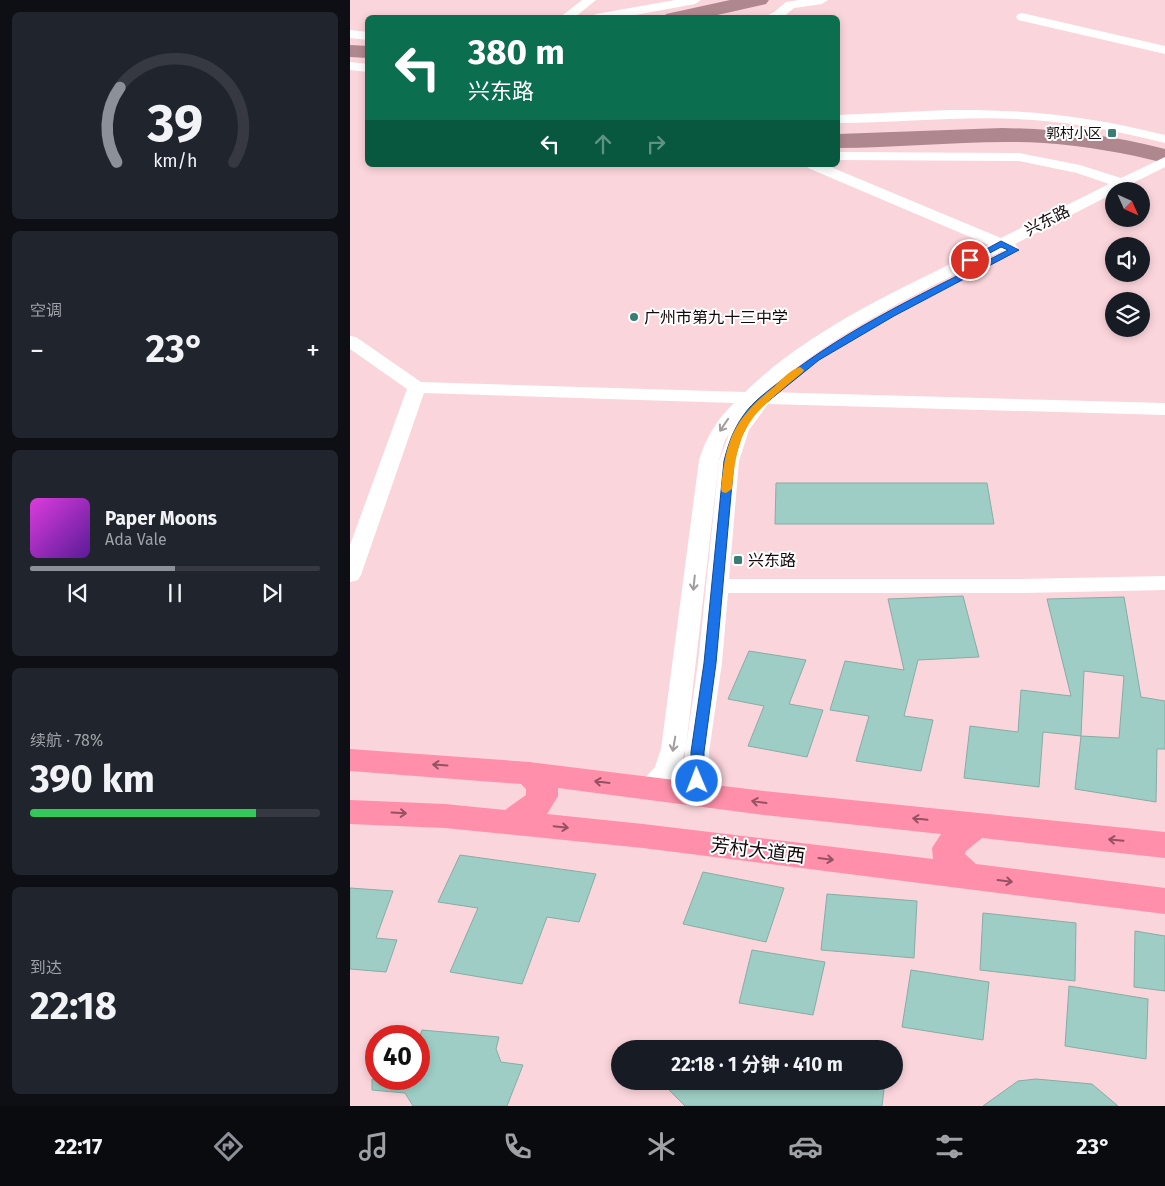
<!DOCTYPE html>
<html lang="zh">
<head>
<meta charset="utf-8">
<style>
  body { margin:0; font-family:"Fira Sans","Noto Sans SC",sans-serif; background:#20242c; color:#f1f3f6; height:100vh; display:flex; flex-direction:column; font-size:19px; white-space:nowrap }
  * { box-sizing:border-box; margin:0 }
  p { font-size:16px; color:#9ea1a6 }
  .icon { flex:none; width:28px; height:28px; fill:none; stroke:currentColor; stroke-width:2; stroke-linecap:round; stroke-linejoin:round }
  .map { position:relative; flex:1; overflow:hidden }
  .panel { display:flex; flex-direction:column; gap:12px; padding:12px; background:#0d0f14; width:350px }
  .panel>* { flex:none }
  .banner { position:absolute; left:15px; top:15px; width:475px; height:152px; border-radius:8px; box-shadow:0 2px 8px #0003; background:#0b6e4f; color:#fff; overflow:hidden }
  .needle { width:32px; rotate:135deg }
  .fabs { position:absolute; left:755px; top:182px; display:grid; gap:10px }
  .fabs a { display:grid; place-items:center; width:45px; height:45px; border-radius:50%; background:#171b24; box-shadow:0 2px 8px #0003; font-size:25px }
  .speed { position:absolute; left:15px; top:1025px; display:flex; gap:10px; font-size:25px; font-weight:700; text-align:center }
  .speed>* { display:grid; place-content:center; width:65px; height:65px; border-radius:50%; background:#171b24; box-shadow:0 2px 8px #0003; line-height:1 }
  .speed .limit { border:8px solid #d22; background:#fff; color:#111 }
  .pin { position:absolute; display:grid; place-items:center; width:42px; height:42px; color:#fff; margin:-21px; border:2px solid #fff; border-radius:50%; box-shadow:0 1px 5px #0007 }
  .me { position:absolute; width:55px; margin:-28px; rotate:359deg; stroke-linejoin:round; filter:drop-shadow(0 0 4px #0008) }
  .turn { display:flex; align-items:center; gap:18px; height:105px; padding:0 20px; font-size:22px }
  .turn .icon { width:65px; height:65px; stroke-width:2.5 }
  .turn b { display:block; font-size:35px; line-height:42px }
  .lanes { display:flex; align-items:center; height:48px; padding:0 20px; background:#0003; justify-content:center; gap:25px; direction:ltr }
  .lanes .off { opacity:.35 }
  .big { font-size:38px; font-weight:700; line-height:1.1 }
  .panel .tile { flex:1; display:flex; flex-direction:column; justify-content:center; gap:8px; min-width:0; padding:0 18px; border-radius:8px; background:#20242c }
  .panel .dial { align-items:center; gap:0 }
  .dial svg { height:130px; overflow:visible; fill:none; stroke:#363941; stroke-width:7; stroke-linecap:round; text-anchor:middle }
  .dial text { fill:#f1f3f6; stroke:none }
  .song { display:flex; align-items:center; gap:15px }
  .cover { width:60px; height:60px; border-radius:8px; background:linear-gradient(135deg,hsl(300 70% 55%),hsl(270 70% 35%)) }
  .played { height:5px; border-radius:2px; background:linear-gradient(90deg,#8c9099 50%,#363941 50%) }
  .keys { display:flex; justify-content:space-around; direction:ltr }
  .heat { display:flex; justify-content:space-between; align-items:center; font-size:28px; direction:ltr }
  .charge { height:8px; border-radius:4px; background:linear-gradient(90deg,#34c759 78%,#363941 0) }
  .trip { position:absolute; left:261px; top:1040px; width:292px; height:50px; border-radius:25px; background:#171b24; box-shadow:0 2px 8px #0003; font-weight:700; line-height:50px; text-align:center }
  .tab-bar { display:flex; height:80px; justify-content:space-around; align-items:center; background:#090b0e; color:#9ea1a6 }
  .tab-bar .icon { width:35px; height:35px }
  .tab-bar .current { color:#8c9099 }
  .tab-bar b { font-size:22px; color:#f1f3f6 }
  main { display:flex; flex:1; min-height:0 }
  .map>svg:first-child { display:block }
</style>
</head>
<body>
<main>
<section class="panel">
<div class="tile dial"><svg viewBox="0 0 100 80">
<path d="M14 69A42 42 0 1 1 86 69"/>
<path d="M14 69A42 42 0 0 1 16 23" stroke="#8c9099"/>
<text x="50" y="56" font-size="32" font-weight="700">39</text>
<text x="50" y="72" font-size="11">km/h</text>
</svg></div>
<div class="tile"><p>空调</p>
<div class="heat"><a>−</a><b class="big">23°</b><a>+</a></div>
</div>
<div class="tile">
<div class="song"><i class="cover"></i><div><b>Paper Moons</b><p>Ada Vale</p></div></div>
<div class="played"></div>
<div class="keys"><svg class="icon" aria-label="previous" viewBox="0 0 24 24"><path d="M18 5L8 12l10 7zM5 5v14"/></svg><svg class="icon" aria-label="pause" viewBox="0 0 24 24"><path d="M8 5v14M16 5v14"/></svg><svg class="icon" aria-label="next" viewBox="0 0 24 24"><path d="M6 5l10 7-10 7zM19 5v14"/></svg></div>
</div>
<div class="tile"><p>续航 · 78%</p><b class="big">390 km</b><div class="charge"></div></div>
<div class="tile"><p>到达</p><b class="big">22:18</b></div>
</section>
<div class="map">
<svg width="815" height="1106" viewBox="0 0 815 1106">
  <rect width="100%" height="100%" fill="#fbd5dc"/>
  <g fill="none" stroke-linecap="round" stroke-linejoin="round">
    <g fill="#af878f" fill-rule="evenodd">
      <polygon points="380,0 419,0 416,4 354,18 313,18 316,14"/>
      <polygon points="0,45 18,46 18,58 0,57"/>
      <path d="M 652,128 C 708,129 761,135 815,149 L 815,163 C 775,153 736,146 694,143 C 625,139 556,148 488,148 L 488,134 Z"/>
    </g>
  </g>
  <g fill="#9dcdc4" stroke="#86ada5" fill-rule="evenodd">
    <polygon points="426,483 637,483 644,524 425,524"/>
    <polygon points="613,596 629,657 568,660 554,716 583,720 571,771 506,761 519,716 480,710 495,661 554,670 538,599"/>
    <path d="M 774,597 L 791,697 L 815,701 L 815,749 L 807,749 L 806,802 L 725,789 L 731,736 L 693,732 L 689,787 L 614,778 L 620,726 L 668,732 L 671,690 L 721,696 L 697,599 ZM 734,671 L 774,676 L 769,738 L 731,736 Z"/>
    <polygon points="399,651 456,660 439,704 473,710 457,757 398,746 414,706 378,699"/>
    <polygon points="110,855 246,874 229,922 197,917 172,984 100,972 128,908 88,902"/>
    <polygon points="353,872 434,888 416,942 333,924"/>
    <polygon points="0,888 43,891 26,938 47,940 36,972 0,969"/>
    <polygon points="477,894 567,901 564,958 471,950"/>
    <polygon points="633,913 726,923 725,981 630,970"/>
    <polygon points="785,931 815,936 815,991 784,987"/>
    <polygon points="402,950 475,962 463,1015 389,1003"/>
    <polygon points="561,970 639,982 633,1040 552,1027"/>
    <polygon points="719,986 798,999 796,1059 715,1046"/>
    <polygon points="72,1030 149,1037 146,1049 151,1062 173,1065 157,1106 63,1106 55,1093 22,1090 22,1079 69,1079 69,1038"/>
    <polygon points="686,1079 742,1084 768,1106 633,1106 668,1081"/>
    <polygon points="310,1081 535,1081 532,1106 335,1106"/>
  </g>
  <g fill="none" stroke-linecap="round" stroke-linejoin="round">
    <g fill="#fff" fill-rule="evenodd">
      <polygon points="232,0 246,0 224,18 209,18"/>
      <polygon points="325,0 351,0 345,4 269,18 240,18 246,14"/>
      <polygon points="449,0 478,0 472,4 444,8 432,18 413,18 424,12 436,2"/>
      <polygon points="672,13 815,46 815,54 668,20 666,17 668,14"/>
      <polygon points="0,30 18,32 18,40 0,38"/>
      <polygon points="0,62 18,64 18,72 0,70"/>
      <path d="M 599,110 C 675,109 740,116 815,135 L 815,143 C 771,132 728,123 683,120 C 618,115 553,123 488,123 L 488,115 Z"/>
      <path d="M 488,152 L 669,153 L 730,165 L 771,178 L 815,157 L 815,167 L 767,191 L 764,191 L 764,193 L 665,244 L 668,248 L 666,251 L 660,253 L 652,251 C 586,284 518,316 458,359 C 443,370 429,380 416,392 L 815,403 L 815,415 L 418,404 L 399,430 L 389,461 L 379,579 L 672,579 L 815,576 L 815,590 L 672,593 L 378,593 L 372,663 L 359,752 L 360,781 L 367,794 L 363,800 L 354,803 L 345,800 L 334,781 L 335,750 C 330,771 316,801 291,793 L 287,787 L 305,767 L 311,749 L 349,460 C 356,438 367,419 384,403 L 74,393 L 11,575 L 8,580 L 0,582 L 0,545 L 57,389 L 0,349 L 0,336 L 6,337 L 71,382 L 395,392 C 463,326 555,287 639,245 L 458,168 L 456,165 L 476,165 L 651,238 L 759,184 L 727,173 L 669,161 L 488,160 ZM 379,434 L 369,461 L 348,663 L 336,747 L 369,460 L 375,440 Z"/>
    </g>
    <path fill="#ff8faa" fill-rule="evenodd" d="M 0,749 L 179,762 L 414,791 L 815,832 L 815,858 L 632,838 L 616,851 L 615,854 L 626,864 L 815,888 L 815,914 L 293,848 L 95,828 L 0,824 L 0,800 L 95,804 L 155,810 L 176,795 L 176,789 L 171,784 L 0,771 ZM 208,788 L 414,815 L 591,834 L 582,848 L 583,859 L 293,824 L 197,814 L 208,796 Z"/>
  </g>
  <defs><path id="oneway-shaft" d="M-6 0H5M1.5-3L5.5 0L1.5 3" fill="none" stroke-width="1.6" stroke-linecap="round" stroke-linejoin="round" transform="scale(1.25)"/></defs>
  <g stroke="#a19c9d">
    <use href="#oneway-shaft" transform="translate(374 425) rotate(124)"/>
    <use href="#oneway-shaft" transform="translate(344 583) rotate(96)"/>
    <use href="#oneway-shaft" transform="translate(324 744) rotate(100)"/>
  </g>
  <g stroke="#955262">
    <use href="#oneway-shaft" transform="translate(90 765) rotate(-176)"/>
    <use href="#oneway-shaft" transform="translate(252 782) rotate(-173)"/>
    <use href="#oneway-shaft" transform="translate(409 802) rotate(-172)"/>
    <use href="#oneway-shaft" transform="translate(49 813) rotate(3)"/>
    <use href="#oneway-shaft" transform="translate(570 819) rotate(-174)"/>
    <use href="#oneway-shaft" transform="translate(211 827) rotate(6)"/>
    <use href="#oneway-shaft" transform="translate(766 840) rotate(-175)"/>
    <use href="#oneway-shaft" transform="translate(476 859) rotate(7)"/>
    <use href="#oneway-shaft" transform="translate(655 881) rotate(7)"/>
  </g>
  <path fill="#1a73e8" stroke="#114b97" d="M 651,241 L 669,250 L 544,316 L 469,360 L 411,407 L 401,418 L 391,437 L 384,461 L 366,663 L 354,752 L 354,781 L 352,784 L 343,784 L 341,781 L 341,752 L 354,663 L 374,461 C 378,445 383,430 393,416 C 403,401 418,391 432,380 C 500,326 581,290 658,250 L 651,247 L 623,262 L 616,260 Z"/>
  <path fill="#f59e0b" d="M 450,367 L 454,370 L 453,372 C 403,414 388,421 382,489 L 376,493 L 372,492 L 371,489 C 376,438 384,419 425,386 C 432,379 440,370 450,367 Z"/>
  <g fill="#387e73" stroke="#fff" stroke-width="2">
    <rect x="757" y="128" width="10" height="10" rx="2.5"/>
    <circle cx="284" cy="317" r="5"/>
    <rect x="383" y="555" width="10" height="10" rx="2.5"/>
  </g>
  <g text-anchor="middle" stroke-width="4" stroke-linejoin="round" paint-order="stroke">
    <g font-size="14" fill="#13080a" stroke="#fff" text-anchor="end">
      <text x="752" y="138">郭村小区</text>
    </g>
    <g font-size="16" fill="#13080a" stroke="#fff">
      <text transform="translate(697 220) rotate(-27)" y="6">兴东路</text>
    </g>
    <g font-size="16" fill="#13080a" stroke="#fff" text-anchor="start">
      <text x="294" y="323">广州市第九十三中学</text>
      <text x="398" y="566">兴东路</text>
    </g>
    <g font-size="19" fill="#13080a" stroke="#fff">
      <text transform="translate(408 850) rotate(7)" y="7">芳村大道西</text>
    </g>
  </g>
</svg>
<div class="fabs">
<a><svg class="needle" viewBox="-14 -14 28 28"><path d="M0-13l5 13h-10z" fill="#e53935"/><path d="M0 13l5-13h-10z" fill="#9ea1a6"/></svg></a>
<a><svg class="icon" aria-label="sound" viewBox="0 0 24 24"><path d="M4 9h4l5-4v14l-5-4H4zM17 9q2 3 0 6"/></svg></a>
<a><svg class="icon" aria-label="layers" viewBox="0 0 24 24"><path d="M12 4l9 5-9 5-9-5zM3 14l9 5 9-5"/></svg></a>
</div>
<div class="speed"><div class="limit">40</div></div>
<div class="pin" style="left:620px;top:260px;background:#d93025"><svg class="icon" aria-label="arrive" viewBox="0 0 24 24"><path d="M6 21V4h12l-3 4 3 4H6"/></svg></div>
<svg class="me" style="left:347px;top:781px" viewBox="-20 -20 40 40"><circle r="17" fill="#1a73e8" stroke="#fff" stroke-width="3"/><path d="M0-11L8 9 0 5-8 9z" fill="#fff"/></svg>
<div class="trip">22:18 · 1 分钟 · 410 m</div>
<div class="banner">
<div class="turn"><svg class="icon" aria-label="left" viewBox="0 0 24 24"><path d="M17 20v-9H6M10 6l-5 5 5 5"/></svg><div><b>380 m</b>兴东路</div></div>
<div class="lanes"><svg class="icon" aria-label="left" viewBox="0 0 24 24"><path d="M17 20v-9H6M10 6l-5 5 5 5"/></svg><svg class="icon off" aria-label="ahead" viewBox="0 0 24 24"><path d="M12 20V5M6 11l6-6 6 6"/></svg><svg class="icon off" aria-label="right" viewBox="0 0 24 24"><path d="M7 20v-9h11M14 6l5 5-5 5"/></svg></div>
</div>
</div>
</main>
<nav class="tab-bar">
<b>22:17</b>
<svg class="icon current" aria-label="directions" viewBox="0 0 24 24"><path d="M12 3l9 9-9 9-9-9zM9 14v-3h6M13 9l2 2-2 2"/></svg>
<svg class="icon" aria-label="music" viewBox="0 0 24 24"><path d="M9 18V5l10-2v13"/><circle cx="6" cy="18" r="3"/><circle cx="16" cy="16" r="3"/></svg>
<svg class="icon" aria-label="phone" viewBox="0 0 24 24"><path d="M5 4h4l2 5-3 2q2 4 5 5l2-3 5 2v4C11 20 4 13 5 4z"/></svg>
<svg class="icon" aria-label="climate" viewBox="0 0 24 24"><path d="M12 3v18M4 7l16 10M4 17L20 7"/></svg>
<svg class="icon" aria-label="car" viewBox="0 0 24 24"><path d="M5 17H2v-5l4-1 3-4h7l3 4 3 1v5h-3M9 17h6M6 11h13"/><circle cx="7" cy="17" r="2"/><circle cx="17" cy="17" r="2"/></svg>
<svg class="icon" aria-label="filters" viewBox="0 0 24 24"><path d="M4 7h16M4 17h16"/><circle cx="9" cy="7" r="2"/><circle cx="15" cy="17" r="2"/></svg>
<b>23°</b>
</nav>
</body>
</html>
